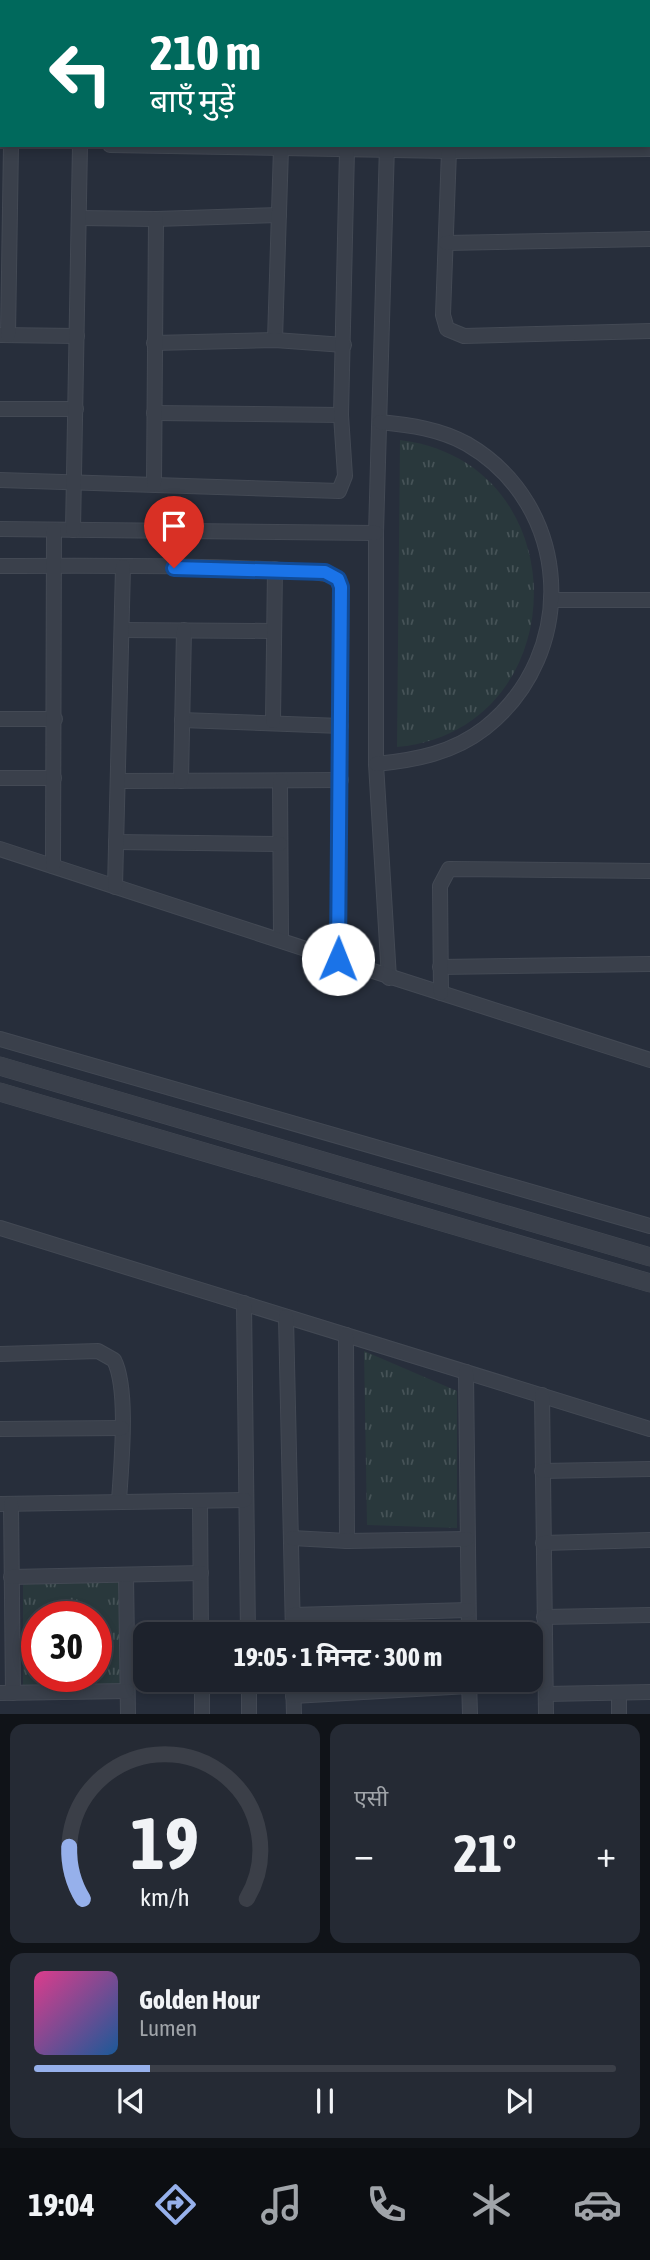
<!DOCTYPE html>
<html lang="hi">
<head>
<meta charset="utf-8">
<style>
  body { margin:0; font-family:"Asap Condensed","Noto Sans Devanagari",sans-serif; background:#252a34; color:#f1f3f6; height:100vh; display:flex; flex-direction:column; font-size:26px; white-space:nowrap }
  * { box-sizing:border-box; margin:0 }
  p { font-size:23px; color:#a0a4a9 }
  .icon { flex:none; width:38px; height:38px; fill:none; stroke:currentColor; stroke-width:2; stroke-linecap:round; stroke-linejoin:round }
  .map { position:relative; height:1714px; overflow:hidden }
  .side { display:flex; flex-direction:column; gap:10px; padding:10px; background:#101318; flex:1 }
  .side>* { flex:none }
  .hud { position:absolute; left:0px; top:0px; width:651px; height:147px; box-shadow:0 4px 10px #0003,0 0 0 2px #3b3f48; background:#00695c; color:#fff; overflow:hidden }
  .speed { position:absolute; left:21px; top:1601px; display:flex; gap:14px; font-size:35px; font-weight:700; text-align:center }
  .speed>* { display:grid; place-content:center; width:91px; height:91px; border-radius:50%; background:#1d222c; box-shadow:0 4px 10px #0003,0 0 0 2px #3b3f48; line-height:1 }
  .speed .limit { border:10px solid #d22; background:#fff; color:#111 }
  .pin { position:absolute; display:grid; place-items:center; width:60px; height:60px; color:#fff; margin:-72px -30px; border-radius:50% 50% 50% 0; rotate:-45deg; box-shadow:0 0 7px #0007 }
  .pin .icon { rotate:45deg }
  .me { position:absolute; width:77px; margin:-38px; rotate:1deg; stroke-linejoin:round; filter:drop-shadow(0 0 5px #0008) }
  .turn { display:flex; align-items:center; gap:24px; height:147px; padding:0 35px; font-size:32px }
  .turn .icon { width:91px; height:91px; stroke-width:2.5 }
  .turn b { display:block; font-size:49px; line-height:60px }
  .big { font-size:52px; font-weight:700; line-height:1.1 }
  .side .widget { flex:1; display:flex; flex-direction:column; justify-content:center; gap:10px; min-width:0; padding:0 24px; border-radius:14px; background:#252a34 }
  .side .dial { align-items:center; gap:0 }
  .dial svg { height:182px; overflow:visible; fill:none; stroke:#3b3f48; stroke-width:7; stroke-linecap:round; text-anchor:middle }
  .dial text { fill:#f1f3f6; stroke:none }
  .song { display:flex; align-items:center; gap:21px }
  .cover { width:84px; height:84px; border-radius:10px; background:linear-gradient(135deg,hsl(330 70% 55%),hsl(210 70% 35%)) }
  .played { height:7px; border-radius:4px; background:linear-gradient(90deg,#96b0eb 20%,#3b3f48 20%) }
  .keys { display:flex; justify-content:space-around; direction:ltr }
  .heat { display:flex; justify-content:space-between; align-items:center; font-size:38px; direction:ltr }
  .side .tiles { flex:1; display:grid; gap:10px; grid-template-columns:1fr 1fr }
  .widget:last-child { grid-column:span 2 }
  .trip { position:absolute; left:133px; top:1622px; width:410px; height:70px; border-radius:14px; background:#1d222c; box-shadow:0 4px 10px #0003,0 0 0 2px #3b3f48; font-weight:700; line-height:70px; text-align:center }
  .menu { display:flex; height:112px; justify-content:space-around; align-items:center; background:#0c0e12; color:#a0a4a9 }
  .menu .icon { width:49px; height:49px }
  .menu .active { color:#96b0eb }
  .menu b { font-size:32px; color:#f1f3f6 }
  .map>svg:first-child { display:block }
</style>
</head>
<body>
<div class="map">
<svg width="650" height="1714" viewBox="0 0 650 1714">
  <defs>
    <pattern id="grass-tufts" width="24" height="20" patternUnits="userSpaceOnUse" patternTransform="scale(1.75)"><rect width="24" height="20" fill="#29383c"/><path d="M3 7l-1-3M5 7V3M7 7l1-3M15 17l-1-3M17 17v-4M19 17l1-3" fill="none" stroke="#465357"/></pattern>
  </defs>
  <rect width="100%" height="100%" fill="#272e3b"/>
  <g fill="url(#grass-tufts)" fill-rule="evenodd">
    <path d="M 400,440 C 581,462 577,730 397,747 Z"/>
    <polygon points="364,1351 457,1391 457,1528 367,1525"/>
    <path d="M 120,1582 L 122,1686 L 23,1686 L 23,1583 ZM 37,1617 L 96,1617 L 96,1676 L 37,1676 Z"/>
  </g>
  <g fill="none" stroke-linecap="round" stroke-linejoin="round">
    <defs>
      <g id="minor">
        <polyline points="120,0 120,2"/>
        <polyline points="0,8 2,8"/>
        <polyline points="649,12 650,12"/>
        <polyline points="0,82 2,82"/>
        <polyline points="649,91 650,91"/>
        <polyline points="110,145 449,151 650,149"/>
        <polyline points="387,145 376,533 376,764 389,978"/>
        <polyline points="449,151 443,315 447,329 464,336 650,331"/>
        <polyline points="79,218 156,219 279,215"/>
        <polyline points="446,243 650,239"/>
        <polyline points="1,335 77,336"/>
        <polyline points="8,335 11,145"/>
        <polyline points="275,340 281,148"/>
        <polyline points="154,343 275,340 344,345"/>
        <polyline points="0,409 76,409"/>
        <polyline points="154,413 341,415"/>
        <polyline points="0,480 339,491 345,476 341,415 347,150"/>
        <polyline points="154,484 156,219"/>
        <polyline points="0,529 376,533"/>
        <polyline points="73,530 80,145"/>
        <path d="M 0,566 C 44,566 321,563 338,579 L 341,587 L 338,959"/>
        <polyline points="554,600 650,600"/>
        <polyline points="122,630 274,631"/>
        <polyline points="0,719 55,719"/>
        <polyline points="182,720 341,726"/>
        <polyline points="273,721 275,569"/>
        <path d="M 376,764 C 416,760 453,753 485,728 C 580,653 572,505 467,444 C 440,429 410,425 380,422"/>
        <polyline points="0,778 54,778"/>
        <polyline points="118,781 341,780"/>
        <polyline points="181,781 184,630"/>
        <polyline points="280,781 281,940"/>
        <polyline points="116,842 280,844"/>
        <path d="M 0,849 C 216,920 433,991 650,1060"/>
        <polyline points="53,866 54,530"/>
        <polyline points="115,887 123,567"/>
        <polyline points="440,967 650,964"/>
        <polyline points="441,993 440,886 449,869 650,871"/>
        <polyline points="0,1039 650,1226"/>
        <polyline points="0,1228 650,1429"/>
        <polyline points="244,1303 248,1634"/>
        <polyline points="286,1317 293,1634"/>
        <polyline points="346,1335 347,1541"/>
        <path d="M 0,1354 L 98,1351 L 114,1360 C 129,1389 121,1467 119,1501"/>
        <polyline points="466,1372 469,1634"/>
        <polyline points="542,1395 546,1714"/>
        <polyline points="0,1429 122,1428"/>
        <polyline points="542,1471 650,1469"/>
        <polyline points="200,1501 201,1634"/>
        <polyline points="0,1504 245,1500"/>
        <polyline points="11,1504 13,1693"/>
        <polyline points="292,1538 347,1541 467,1539"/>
        <polyline points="543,1543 650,1540"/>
        <polyline points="126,1575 128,1714"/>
        <polyline points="11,1577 201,1573"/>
        <polyline points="293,1615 468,1610"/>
        <polyline points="544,1617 650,1615"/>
        <polyline points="202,1680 202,1714"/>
        <polyline points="249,1680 249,1714"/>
        <polyline points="293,1680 294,1714"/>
        <polyline points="469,1680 470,1714"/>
        <polyline points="0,1693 127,1691"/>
        <polyline points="619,1693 619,1714"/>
        <polyline points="546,1694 650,1692"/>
        <polyline points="293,1696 469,1686"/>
      </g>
      <g id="tertiary">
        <polyline points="0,32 2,32"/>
        <polyline points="649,39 650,39"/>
        <polyline points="0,56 2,56"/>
        <polyline points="649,58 650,58"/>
        <polyline points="0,1066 650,1257"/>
        <polyline points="0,1092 650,1283"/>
      </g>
    </defs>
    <use href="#minor" stroke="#434954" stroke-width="16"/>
    <use href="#tertiary" stroke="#434954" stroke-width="19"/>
    <use href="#minor" stroke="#3a404b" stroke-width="14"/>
    <use href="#tertiary" stroke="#3a404b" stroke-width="18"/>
  </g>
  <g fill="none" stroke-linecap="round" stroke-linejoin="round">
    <defs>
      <polyline id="route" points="174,568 325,572 338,579 341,587 338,959"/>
    </defs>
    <use href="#route" stroke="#114b97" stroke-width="18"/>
    <use href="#route" stroke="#1a73e8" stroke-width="12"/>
  </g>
</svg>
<div class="speed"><div class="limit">30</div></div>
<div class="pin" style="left:174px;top:568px;background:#d93025"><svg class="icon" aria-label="arrive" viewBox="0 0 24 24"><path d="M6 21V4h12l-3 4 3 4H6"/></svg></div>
<svg class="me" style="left:338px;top:959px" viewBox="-20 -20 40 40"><circle r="19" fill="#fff"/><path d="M0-13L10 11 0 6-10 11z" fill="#1a73e8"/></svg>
<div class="trip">19:05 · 1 मिनट · 300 m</div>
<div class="hud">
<div class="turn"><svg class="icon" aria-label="left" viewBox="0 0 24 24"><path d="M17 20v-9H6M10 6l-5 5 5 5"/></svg><div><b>210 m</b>बाएँ मुड़ें</div></div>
</div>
</div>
<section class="side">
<div class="tiles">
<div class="widget dial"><svg viewBox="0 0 100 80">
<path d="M14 69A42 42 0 1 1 86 69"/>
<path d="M14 69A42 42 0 0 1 8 46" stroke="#96b0eb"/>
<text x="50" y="56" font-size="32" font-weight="700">19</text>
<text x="50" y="72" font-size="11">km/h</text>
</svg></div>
<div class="widget"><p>एसी</p>
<div class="heat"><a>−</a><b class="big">21°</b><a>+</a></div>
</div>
<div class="widget">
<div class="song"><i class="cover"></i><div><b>Golden Hour</b><p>Lumen</p></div></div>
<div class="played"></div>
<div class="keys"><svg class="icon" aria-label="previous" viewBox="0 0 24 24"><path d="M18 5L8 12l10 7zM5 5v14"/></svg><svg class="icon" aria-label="pause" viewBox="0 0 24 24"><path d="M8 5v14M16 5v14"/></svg><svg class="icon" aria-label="next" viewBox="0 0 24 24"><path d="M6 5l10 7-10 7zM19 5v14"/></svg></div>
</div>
</div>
</section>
<nav class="menu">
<b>19:04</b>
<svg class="icon active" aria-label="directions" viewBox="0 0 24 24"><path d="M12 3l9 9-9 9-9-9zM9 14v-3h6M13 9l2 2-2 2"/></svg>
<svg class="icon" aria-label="music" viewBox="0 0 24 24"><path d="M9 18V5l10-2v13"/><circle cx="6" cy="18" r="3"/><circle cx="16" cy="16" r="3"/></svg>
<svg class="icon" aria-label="phone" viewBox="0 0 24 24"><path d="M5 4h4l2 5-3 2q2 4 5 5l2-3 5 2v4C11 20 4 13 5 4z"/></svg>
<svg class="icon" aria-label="climate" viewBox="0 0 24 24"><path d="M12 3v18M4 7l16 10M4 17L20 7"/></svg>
<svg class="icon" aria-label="car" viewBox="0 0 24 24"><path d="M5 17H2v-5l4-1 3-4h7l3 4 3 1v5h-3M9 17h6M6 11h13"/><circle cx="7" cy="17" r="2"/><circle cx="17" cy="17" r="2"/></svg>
</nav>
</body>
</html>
